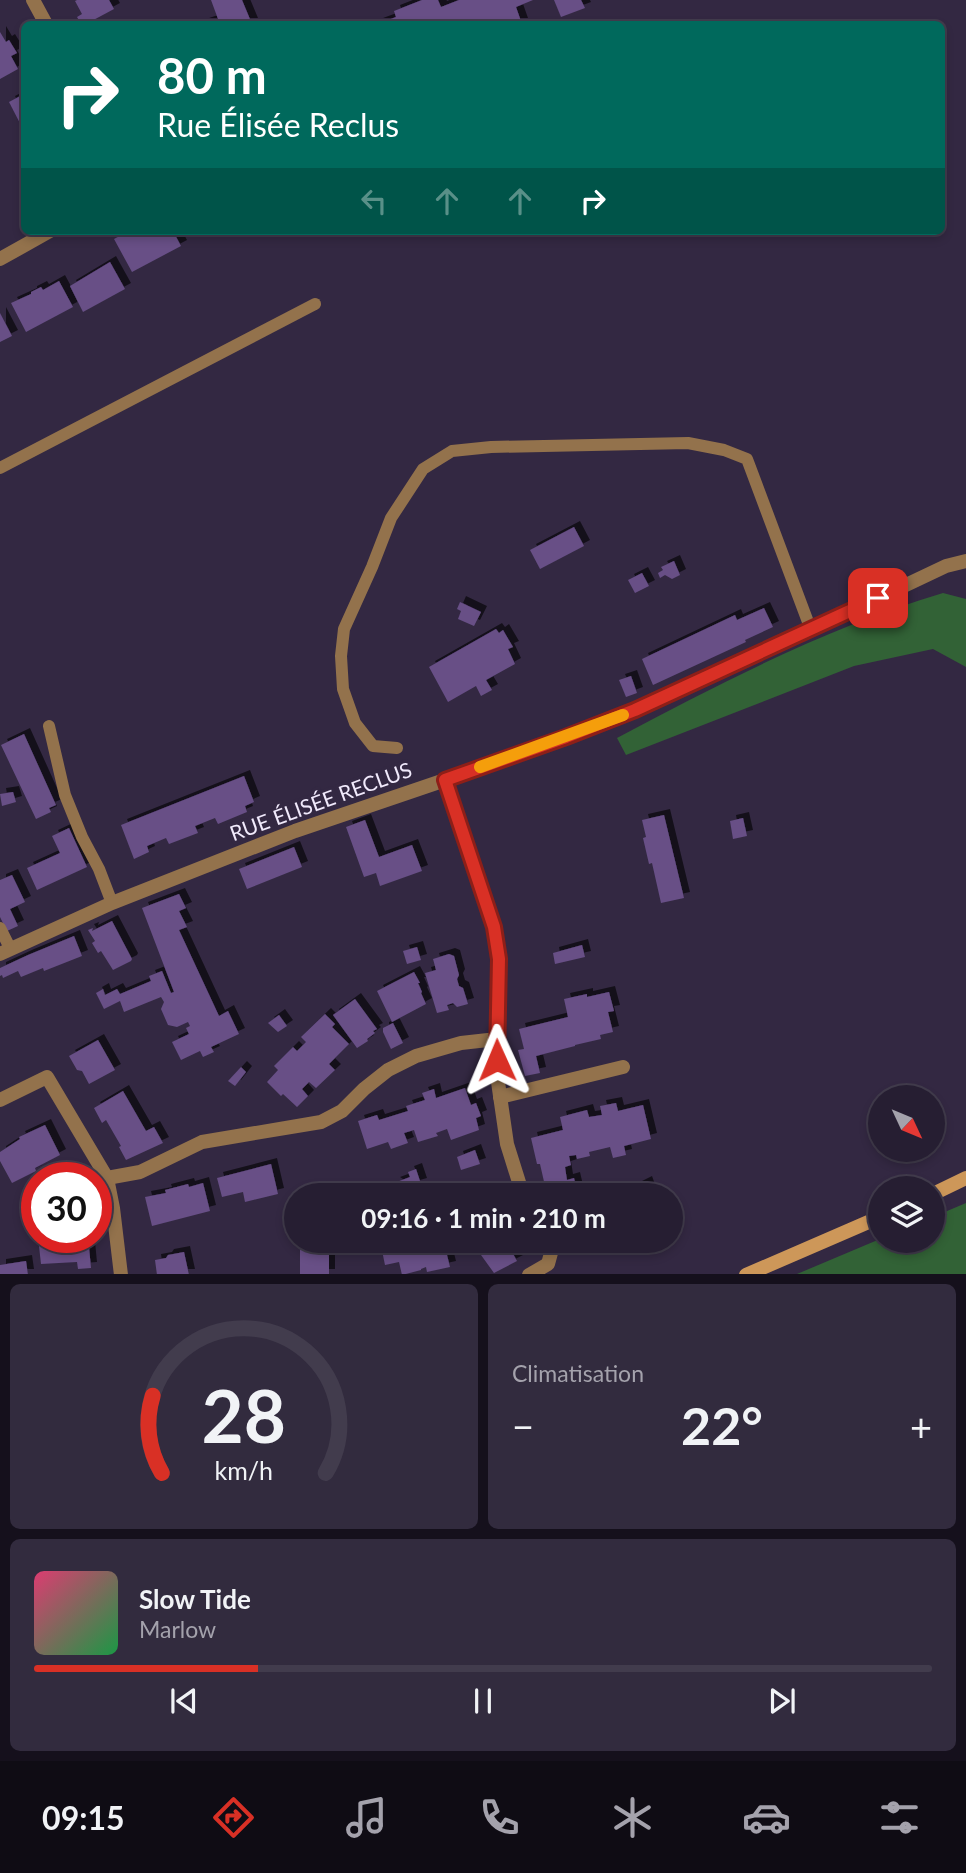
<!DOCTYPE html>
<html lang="fr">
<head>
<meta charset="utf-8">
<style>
  body { margin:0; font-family:Lato,sans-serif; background:#322b3e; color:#f1f3f6; height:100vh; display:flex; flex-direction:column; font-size:26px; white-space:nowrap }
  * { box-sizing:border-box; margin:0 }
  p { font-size:23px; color:#a4a2ac }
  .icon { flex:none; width:38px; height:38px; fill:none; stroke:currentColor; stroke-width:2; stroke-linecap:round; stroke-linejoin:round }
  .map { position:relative; height:1274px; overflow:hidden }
  .details { display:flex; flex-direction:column; gap:10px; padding:10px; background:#15101c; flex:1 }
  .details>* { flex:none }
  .hud { position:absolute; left:21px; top:21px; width:924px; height:214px; border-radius:10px; box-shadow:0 4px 10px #0003,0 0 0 2px #423c4d; background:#00695c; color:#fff; overflow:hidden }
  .needle { width:46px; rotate:134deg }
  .buttons { position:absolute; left:868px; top:1085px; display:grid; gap:14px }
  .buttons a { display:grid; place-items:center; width:77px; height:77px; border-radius:50%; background:#261e32; box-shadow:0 4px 10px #0003,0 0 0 2px #423c4d; font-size:35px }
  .speed { position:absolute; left:21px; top:1162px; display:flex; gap:14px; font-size:35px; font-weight:700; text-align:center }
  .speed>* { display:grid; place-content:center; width:91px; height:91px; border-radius:50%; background:#261e32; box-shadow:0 4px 10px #0003,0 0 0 2px #423c4d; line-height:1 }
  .speed .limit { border:10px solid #d22; background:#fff; color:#111 }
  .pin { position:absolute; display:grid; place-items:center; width:60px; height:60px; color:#fff; margin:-30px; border-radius:14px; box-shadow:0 4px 10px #0006 }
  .me { position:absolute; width:77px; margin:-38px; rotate:359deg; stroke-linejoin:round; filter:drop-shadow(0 0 5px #0008) }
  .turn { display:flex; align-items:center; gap:24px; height:147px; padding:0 21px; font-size:32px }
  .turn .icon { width:91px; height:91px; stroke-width:2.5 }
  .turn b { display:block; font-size:49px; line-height:60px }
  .lanes { display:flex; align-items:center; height:66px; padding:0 21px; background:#0003; justify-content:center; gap:35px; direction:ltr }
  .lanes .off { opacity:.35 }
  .big { font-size:52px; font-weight:700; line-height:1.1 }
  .details .card { flex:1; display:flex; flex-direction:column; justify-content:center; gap:10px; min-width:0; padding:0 24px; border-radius:10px; background:#322b3e }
  .details .dial { align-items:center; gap:0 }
  .dial svg { height:182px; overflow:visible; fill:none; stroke:#423c4d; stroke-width:7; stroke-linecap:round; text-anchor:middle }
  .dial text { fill:#f1f3f6; stroke:none }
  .song { display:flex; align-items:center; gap:21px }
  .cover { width:84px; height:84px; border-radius:10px; background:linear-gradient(135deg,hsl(340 70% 55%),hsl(140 70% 35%)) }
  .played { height:7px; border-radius:4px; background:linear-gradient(90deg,#d93025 25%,#423c4d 25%) }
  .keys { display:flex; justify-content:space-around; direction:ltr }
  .heat { display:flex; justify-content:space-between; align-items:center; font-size:38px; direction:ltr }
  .details .tiles { flex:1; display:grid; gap:10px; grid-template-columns:1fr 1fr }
  .card:last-child { grid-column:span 2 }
  .trip { position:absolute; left:284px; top:1183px; width:399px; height:70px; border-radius:35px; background:#261e32; box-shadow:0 4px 10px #0003,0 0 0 2px #423c4d; font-weight:700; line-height:70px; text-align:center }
  .menu { display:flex; height:112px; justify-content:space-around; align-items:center; background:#0f0c14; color:#a4a2ac }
  .menu .icon { width:49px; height:49px }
  .menu .current { color:#d93025 }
  .menu b { font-size:32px; color:#f1f3f6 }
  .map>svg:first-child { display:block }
</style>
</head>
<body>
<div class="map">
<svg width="966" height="1275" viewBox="0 0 966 1275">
  <defs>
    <filter id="shadow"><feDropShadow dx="6" dy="-6" stdDeviation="0" flood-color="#0009"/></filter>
  </defs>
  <rect width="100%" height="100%" fill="#332842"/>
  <g fill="#326236">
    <path d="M 943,593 L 966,599 L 966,667 L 933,649 L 854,666 L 626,755 L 617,738 C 722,682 829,627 943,593 Z"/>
    <polygon points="966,1203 966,1274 797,1274 880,1239 880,1241 933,1241 933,1217"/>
  </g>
  <g fill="#674f86" filter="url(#shadow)">
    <polygon points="77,0 109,0 114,9 86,24 81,24 77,17 82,14 75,1"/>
    <polygon points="211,0 242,0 252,24 203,24 218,19"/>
    <polygon points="422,0 438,0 441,7 459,0 533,0 516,7 522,24 470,24 468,19 455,24 377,24 396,17 394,11"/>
    <polygon points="554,0 581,0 585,8 561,17"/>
    <polygon points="0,32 6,42 9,40 17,53 11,56 18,69 0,79"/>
    <polygon points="24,94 24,131 9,102"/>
    <polygon points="141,231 173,231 181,246 132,272 114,239 127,232 130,237"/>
    <polygon points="110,262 125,289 83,312 70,286"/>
    <polygon points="59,281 73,307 26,332 11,303 31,294 31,292 41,287 43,290"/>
    <polygon points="0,313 12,336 0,342"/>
    <polygon points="574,527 584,546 540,569 530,550"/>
    <polygon points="674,561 680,575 672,579 665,575 660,578 658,573 663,570 661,567"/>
    <polygon points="642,573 649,586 635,593 628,580"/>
    <polygon points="460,602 481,612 474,626 458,619 461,611 457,609"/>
    <polygon points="764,608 773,627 745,640 746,642 653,685 642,659 735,615 737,620"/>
    <polygon points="496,629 499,633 503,630 513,647 508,649 515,664 486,680 492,690 481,696 476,686 448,702 429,667"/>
    <polygon points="631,676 637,693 626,697 619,680"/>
    <polygon points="24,734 56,805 49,808 51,812 36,819 1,745"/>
    <polygon points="244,776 254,802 245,806 247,812 218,824 215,818 195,826 198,833 169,844 166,838 147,846 149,852 134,859 121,825"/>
    <polygon points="13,792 16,802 2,806 0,794"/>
    <polygon points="664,815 684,898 661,903 652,863 649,864 643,838 646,837 642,820"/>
    <polygon points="743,818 747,836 733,839 730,821"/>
    <polygon points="365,820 379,857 412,845 422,871 380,886 376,873 364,877 346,827"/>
    <polygon points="69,828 87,867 37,890 27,868 60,853 52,836"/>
    <polygon points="294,847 302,867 247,889 239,869"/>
    <polygon points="12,875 25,902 10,909 18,926 7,931 0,917 0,880"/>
    <polygon points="179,894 186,908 179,911 187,927 179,930 219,1016 228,1011 239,1034 211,1047 214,1052 203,1057 200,1051 181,1060 172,1042 189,1034 186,1028 190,1026 188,1022 177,1027 168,1025 161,1009 164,1002 161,997 124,1012 120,1001 104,1009 96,993 103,989 105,995 117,989 120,994 151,981 149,976 162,971 171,993 174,992 142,908"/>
    <polygon points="112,921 132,959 131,961 113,970 101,951 98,953 92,943 95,941 88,930 93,928 92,931"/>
    <polygon points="74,936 82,956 44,971 43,968 21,977 18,971 3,978 2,975 0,976 0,968 28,955"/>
    <polygon points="582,945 585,957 555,964 553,953"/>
    <polygon points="417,947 421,960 407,964 403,951"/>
    <polygon points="449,954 454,956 459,975 457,979 459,986 463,988 468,1004 457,1007 453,1003 447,1005 449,1010 437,1013 425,973 436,970 433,959"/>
    <polygon points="414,972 420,983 418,983 422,992 421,993 426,1004 392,1022 377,991"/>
    <polygon points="609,992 614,1011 608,1012 613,1032 600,1035 601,1039 575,1045 575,1046 536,1056 540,1073 525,1076 518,1050 524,1049 519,1029 568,1017 564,999 587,994 587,997"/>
    <polygon points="355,999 377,1029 373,1031 375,1033 367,1039 368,1041 357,1048 333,1015"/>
    <polygon points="325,1014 335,1024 332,1027 349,1044 329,1064 335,1070 316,1088 309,1082 302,1089 308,1096 297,1107 283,1094 281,1096 267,1082 278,1070 274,1066 293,1047 297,1051 306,1042 301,1037"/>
    <polygon points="279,1015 287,1026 278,1032 268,1023"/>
    <polygon points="393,1023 403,1043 391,1049 383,1032 383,1028"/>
    <polygon points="98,1040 115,1070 89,1084 82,1071 77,1070 69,1056"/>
    <polygon points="241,1067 246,1072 235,1086 228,1081"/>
    <polygon points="465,1088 471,1105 476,1103 481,1116 476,1118 479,1130 451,1140 447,1129 436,1133 438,1136 418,1142 414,1130 404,1133 408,1143 391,1149 388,1142 367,1149 358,1121 377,1115 379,1120 408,1111 406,1106 425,1100 422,1093 434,1089 436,1098"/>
    <polygon points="123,1091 146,1131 154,1127 163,1143 126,1160 119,1147 121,1146 106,1120 102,1123 94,1108"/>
    <polygon points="616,1103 618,1111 643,1105 651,1139 624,1146 626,1155 613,1158 610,1147 589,1152 590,1156 577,1159 576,1155 569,1156 571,1165 565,1167 567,1180 574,1178 577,1191 558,1195 550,1195 547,1185 545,1186 540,1164 537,1164 531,1138 563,1130 560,1117 587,1110 589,1117 602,1115 600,1106"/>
    <polygon points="45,1125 60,1155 35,1168 36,1171 12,1183 0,1161 0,1152 20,1139 19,1137"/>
    <polygon points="475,1150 480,1164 461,1170 457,1157"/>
    <polygon points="271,1164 278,1194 245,1202 243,1192 222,1197 217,1178"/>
    <polygon points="416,1169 421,1184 403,1189 394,1183 410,1177 408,1172"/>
    <polygon points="646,1182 650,1193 645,1195 620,1195"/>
    <polygon points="203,1183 210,1211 152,1226 145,1197 166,1193 165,1190 188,1184 189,1187"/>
    <polygon points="38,1237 88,1237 91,1268 78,1269 77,1262 41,1264"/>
    <rect x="300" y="1241" width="29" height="34"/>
    <polygon points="380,1241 395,1241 397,1248 413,1244 412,1241 436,1241 439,1252 446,1251 450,1267 427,1272 426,1267 421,1269 421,1270 402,1275 399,1262 385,1265"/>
    <polygon points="480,1241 506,1241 517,1261 494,1273 481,1255 486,1253"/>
    <polygon points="184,1252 189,1275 157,1275 155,1260 166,1258 168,1255"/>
    <polygon points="26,1261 28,1275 0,1275 0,1265"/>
  </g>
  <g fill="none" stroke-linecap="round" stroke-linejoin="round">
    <g stroke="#93724c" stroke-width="12">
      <polyline points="0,468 315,304"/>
      <polyline points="49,726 65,795 82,837 99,869 112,903"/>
      <polyline points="397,748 373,746 355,723 343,689 341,656 344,629 372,567 391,518 423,469 452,451 491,447 688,443 724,450 747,459 811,630"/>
      <polyline points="0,928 10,948"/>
    </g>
    <g stroke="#93724c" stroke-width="14">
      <polyline points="33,0 46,24"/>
      <polyline points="0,259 50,231"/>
      <polyline points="445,780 494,927 499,959 497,1022 498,1082 507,1144 523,1195"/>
      <polyline points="0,954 112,903 295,831 445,780 566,737 635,710 811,630 946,566 966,561"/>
      <polyline points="500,1097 623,1067"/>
      <polyline points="0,1100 47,1077 107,1178 113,1208 121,1275"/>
      <polyline points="107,1178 140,1172 202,1142 321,1122 342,1111 364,1089 388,1070 416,1056 461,1043 497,1039"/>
      <polyline points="529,1275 548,1264 551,1253 546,1241"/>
    </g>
    <g stroke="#cd9759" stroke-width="14">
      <polyline points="933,1194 966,1178"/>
      <polyline points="746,1275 880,1217"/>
    </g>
  </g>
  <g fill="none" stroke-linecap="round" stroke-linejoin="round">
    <defs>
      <polyline id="route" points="497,1060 499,959 494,927 445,780 566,737 635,710 878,598"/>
    </defs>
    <use href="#route" stroke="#8d1f18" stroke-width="18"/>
    <use href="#route" stroke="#d93025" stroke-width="12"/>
    <polyline stroke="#f59e0b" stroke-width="12" points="480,767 623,715"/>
  </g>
  <g text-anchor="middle" stroke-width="7" stroke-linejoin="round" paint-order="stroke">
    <g font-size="21" fill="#f1eafc" stroke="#332842">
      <text transform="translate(321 802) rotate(-20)" y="7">RUE ÉLISÉE RECLUS</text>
    </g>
  </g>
</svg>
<div class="buttons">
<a><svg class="needle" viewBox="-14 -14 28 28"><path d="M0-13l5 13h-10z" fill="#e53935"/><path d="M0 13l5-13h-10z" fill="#a4a2ac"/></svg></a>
<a><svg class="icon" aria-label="layers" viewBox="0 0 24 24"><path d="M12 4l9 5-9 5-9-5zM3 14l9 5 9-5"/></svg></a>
</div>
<div class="speed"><div class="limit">30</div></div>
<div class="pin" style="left:878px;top:598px;background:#d93025"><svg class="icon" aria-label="arrive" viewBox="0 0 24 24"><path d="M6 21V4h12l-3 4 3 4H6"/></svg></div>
<svg class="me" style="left:497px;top:1060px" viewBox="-20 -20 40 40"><path d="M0-17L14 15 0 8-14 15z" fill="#d93025" stroke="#fff" stroke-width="4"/></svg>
<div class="trip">09:16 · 1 min · 210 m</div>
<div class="hud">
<div class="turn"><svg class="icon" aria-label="right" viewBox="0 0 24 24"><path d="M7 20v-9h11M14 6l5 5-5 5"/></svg><div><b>80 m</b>Rue Élisée Reclus</div></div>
<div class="lanes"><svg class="icon off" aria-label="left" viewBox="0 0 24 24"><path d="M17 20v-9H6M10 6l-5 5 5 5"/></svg><svg class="icon off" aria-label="ahead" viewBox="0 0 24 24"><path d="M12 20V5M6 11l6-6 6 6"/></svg><svg class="icon off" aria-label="ahead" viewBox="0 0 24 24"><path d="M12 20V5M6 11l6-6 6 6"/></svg><svg class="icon" aria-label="right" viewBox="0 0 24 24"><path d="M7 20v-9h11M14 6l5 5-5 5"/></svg></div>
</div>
</div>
<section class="details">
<div class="tiles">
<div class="card dial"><svg viewBox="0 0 100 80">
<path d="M14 69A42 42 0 1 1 86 69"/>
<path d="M14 69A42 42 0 0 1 10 35" stroke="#d93025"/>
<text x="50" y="56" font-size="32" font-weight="700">28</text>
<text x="50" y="72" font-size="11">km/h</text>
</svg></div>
<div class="card"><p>Climatisation</p>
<div class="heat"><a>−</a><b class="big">22°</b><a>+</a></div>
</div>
<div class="card">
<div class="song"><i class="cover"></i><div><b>Slow Tide</b><p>Marlow</p></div></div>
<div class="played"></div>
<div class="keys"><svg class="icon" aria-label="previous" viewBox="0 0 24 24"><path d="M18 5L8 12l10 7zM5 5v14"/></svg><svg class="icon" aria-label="pause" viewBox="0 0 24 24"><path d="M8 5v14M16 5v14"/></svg><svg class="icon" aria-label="next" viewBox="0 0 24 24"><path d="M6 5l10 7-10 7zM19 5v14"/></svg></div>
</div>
</div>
</section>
<nav class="menu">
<b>09:15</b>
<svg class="icon current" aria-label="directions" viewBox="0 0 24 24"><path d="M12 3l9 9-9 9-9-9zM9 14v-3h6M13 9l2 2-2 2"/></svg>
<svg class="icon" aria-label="music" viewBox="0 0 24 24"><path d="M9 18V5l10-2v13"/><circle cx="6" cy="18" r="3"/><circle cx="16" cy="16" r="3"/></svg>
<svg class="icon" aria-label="phone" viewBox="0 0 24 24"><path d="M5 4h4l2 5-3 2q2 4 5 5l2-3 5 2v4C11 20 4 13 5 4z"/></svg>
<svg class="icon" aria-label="climate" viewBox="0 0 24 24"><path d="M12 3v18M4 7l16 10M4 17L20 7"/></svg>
<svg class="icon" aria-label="car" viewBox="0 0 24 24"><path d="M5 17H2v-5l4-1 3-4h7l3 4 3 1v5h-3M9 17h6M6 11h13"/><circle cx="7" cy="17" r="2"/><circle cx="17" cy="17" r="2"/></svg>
<svg class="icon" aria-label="filters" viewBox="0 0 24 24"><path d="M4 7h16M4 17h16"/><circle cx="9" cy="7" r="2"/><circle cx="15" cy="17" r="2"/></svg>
</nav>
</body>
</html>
